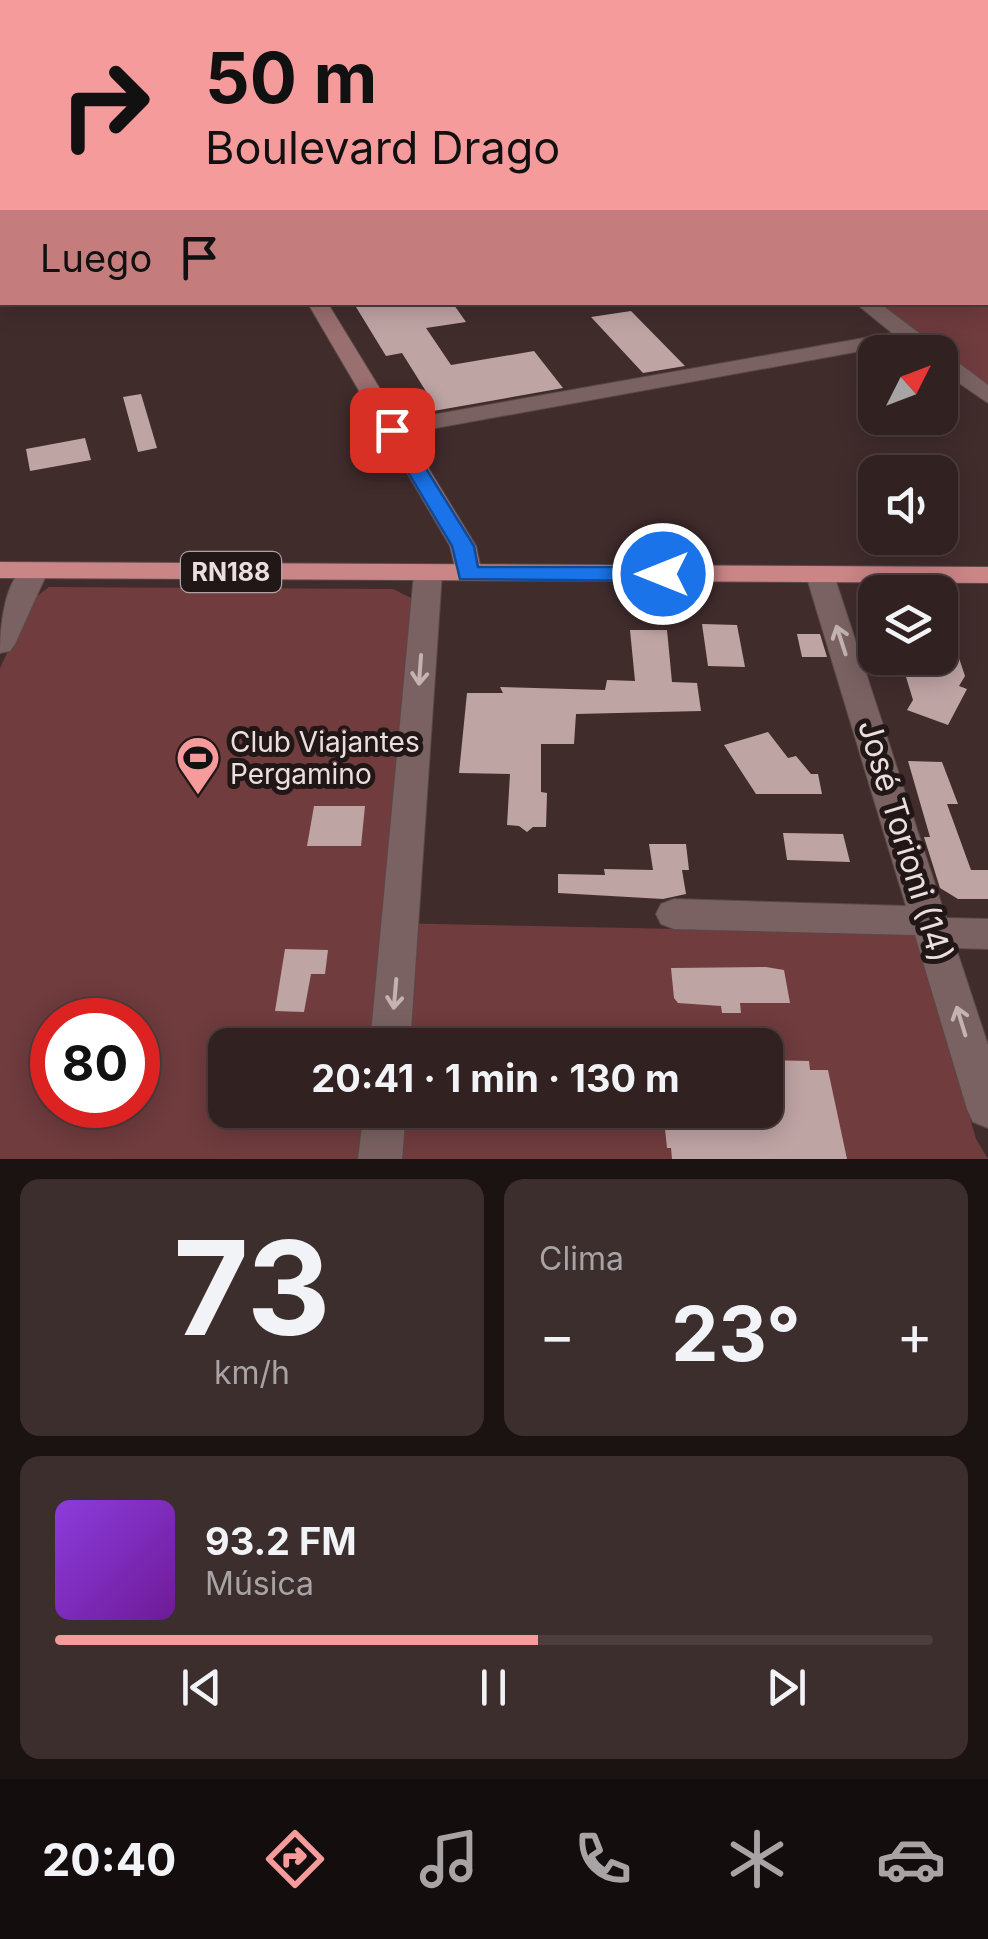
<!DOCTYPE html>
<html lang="es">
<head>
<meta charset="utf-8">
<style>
  body { margin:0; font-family:Inter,sans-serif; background:#3d2e2e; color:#f1f3f6; height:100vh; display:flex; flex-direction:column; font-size:38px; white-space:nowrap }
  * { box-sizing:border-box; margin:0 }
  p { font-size:32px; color:#a8a3a5 }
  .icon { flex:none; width:55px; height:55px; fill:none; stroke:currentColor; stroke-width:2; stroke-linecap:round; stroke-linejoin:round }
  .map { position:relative; height:1159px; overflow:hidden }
  .drawer { display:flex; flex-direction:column; gap:20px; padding:20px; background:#1b1212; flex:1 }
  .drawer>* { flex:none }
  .guide { position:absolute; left:0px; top:0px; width:990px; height:305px; box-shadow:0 5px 25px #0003,0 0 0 2px #4c3e3f; background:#f59b9c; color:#111; overflow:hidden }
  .needle { width:65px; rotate:48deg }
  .fabs { position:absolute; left:858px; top:335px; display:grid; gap:20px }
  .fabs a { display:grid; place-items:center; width:100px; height:100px; border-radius:20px; background:#312121; box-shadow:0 5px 25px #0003,0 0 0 2px #4c3e3f; font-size:50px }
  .speed { position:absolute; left:30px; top:998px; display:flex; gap:20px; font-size:50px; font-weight:700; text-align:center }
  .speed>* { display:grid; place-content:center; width:130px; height:130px; border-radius:50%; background:#312121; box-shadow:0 5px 25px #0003,0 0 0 2px #4c3e3f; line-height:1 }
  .speed .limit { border:15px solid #d22; background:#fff; color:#111 }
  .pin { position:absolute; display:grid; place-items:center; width:85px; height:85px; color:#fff; margin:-42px; border-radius:20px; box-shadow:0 5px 15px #0006 }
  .me { position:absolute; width:110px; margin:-55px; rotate:270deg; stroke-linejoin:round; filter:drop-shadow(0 0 8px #0008) }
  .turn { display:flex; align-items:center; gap:35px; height:210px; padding:0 40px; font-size:45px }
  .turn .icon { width:130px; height:130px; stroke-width:2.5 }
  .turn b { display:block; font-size:70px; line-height:85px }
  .then { display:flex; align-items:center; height:95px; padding:0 40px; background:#0003; gap:20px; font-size:38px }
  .big { font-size:75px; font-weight:700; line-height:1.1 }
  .drawer .tile { flex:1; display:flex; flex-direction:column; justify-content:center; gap:15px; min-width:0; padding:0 35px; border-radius:20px; background:#3d2e2e }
  .drawer .dial { align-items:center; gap:0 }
  .dial b { font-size:130px; line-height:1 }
  .song { display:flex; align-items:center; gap:30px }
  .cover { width:120px; height:120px; border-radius:15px; background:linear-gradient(135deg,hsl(270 70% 55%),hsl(280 70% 35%)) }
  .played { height:10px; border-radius:5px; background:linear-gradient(90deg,#f59b9c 55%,#4c3e3f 55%) }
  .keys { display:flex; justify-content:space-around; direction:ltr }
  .heat { display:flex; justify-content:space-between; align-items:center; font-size:55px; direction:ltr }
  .drawer .tiles { flex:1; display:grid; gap:20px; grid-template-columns:1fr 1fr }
  .tile:last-child { grid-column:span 2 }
  .trip { position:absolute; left:208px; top:1028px; width:575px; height:100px; border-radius:20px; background:#312121; box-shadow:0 5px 25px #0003,0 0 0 2px #4c3e3f; font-weight:700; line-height:100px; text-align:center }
  .menu { display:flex; height:160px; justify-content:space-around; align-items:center; background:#140d0d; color:#a8a3a5 }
  .menu .icon { width:70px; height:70px }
  .menu .on { color:#f59b9c }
  .menu b { font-size:45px; color:#f1f3f6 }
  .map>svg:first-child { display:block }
</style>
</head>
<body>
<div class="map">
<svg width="988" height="1159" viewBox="0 0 988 1159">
  <rect width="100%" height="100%" fill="#412c2c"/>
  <g fill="#703c3e" fill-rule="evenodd">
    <polygon points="505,0 988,0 988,44 988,2"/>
    <polygon points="988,149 988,396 940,352 931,352 864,303 988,302"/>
    <path d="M 49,587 L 393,589 L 413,599 L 386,923 L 918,934 L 976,1139 L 988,1159 L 0,1159 L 0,668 L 32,600 ZM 52,1020 L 138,1020 L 138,1105 L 52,1105 ZM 225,1045 L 765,1045 L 765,1110 L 225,1110 Z"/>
  </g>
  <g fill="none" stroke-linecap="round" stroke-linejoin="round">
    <g fill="#320108" fill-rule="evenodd">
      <rect x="0" y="20" width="2" height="6"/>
      <polygon points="2,174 2,184 0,185 0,175"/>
    </g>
  </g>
  <g fill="#bfa4a4">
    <polygon points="387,302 452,302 466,322 426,328 451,365 534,351 563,388 422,413 411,396 427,393 402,353 386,356 356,307"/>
    <polygon points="631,311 685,366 643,373 591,317"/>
    <polygon points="141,394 157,448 138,452 123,397"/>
    <polygon points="85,438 91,460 30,471 26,449"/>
    <polygon points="944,613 965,676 959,686 967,689 948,725 907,710 913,700 906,677 920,658 940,658 940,614"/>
    <polygon points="702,624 737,625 745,667 708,666"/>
    <polygon points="630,630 667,630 672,682 697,683 701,711 576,714 574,744 541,744 541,792 547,793 546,827 533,827 527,832 519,826 507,825 510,774 459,773 467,693 503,693 500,687 605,690 607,680 635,681"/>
    <polygon points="797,634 820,634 827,657 802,657"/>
    <polygon points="768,732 788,758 796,756 811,774 818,774 822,794 756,794 724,745"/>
    <polygon points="908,761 942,762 958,804 947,804 971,870 988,870 988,899 958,899 940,888 924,837 930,837"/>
    <polygon points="314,806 365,806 361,846 307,846"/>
    <polygon points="783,833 843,834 850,862 787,860"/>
    <polygon points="649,844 686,844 689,870 682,870 686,894 663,899 558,893 558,874 605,875 604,869 653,870"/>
    <polygon points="285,949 328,950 325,974 311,974 304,1012 275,1011"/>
    <polygon points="766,967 784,970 790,1003 740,1003 741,1013 722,1013 721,1006 678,1003 674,998 671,968"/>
    <polygon points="765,1060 809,1061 810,1070 828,1070 847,1159 672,1159 671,1148 667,1148 663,1110 765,1110"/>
  </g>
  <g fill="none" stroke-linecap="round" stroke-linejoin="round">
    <defs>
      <g id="minor">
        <polygon points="483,0 497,0 498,2 485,2"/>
        <rect x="0" y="53" width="2" height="8"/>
        <polygon points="854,302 878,302 988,385 988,403 940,370 940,352 918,352 905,343 392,436 380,429 392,422 892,333"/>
        <path d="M 34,563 L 48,571 L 15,644 L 10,651 L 0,653 C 0,628 4,570 34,563 Z"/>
        <polygon points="428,565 442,573 410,1045 370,1045 414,573"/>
        <polygon points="820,567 834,575 945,915 947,918 988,919 988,949 956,948 988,1045 988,1128 973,1122 967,1109 915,935 674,929 661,924 656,914 661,904 674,899 906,906 806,575"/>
        <polygon points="364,1110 406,1110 402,1159 358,1159"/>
      </g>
      <g id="secondary">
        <polygon points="133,0 146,0 147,2 135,2"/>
        <polygon points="307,302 327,302 476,546 482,574 478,580 458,580 450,546"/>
      </g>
      <polygon id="trunk" points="0,562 988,567 988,583 0,578"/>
    </defs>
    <use href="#minor" stroke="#5a4948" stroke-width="2"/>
    <use href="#secondary" stroke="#5a4948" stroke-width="2"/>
    <use href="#trunk" stroke="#5a4948" stroke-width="2"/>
    <use href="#minor" fill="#7b6262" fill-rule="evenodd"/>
    <use href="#secondary" fill="#996f70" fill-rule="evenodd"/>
    <use href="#trunk" fill="#ca8586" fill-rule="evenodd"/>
  </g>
  <defs><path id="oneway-shaft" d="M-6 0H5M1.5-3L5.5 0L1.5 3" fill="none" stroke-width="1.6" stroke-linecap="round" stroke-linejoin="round" transform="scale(2.5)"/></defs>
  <g stroke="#c4b3b2">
    <use href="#oneway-shaft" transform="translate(841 640) rotate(-108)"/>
    <use href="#oneway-shaft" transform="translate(420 670) rotate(94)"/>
    <use href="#oneway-shaft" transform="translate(395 994) rotate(95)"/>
    <use href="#oneway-shaft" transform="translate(961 1021) rotate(-107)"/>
  </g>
  <polygon fill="#1a73e8" stroke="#114b97" stroke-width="2.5" points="392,424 402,430 474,546 478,567 663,567 675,574 663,581 460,579 452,546 383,430"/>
  <defs>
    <symbol id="stadium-pin" viewBox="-11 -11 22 30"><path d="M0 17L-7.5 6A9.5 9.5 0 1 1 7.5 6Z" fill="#f59b9c" stroke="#211717"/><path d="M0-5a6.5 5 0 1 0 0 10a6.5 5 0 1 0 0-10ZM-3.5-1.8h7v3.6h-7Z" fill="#111"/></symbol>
  </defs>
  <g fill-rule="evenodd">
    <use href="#stadium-pin" x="173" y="733" width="50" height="68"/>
  </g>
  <g text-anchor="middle" stroke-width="10" stroke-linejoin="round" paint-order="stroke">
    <rect fill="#211717" stroke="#afa2a2" stroke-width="2.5" x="181" y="552" width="100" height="40" rx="8"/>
    <g font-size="25" font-weight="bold" fill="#ecdedd">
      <text x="231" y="581">RN188</text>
    </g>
    <g font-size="28" fill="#ecdedd" stroke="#211717" text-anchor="start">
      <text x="230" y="752">Club Viajantes<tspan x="230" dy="32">Pergamino</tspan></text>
    </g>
    <g font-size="32" fill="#ecdedd" stroke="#211717">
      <text transform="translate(905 841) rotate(73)" y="11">José Torioni (14)</text>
    </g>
  </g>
</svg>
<div class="fabs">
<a><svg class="needle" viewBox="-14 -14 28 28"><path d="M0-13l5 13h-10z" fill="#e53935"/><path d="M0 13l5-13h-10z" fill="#a8a3a5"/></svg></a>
<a><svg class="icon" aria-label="sound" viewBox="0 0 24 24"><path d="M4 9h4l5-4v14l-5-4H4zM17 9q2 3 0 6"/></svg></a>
<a><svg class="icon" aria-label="layers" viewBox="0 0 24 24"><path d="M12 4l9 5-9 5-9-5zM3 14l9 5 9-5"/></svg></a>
</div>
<div class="speed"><div class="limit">80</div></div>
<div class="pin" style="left:392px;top:430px;background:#d93025"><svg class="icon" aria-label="arrive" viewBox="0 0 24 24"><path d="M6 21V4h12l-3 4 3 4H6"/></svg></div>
<svg class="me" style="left:663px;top:574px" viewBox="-20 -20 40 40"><circle r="17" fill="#1a73e8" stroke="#fff" stroke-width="3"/><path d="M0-11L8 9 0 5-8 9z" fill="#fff"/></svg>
<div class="trip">20:41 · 1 min · 130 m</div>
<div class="guide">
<div class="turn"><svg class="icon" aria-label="right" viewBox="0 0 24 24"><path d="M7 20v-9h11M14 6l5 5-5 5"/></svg><div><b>50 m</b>Boulevard Drago</div></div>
<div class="then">Luego<svg class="icon" aria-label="arrive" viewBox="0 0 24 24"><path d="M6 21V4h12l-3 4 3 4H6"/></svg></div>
</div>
</div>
<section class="drawer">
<div class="tiles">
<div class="tile dial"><b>73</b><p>km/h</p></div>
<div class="tile"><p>Clima</p>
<div class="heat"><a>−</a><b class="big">23°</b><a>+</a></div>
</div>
<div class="tile">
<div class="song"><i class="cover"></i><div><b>93.2 FM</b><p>Música</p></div></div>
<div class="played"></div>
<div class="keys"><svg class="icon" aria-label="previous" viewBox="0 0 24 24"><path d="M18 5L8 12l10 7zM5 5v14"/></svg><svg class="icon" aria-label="pause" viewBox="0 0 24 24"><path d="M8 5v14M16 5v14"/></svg><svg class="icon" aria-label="next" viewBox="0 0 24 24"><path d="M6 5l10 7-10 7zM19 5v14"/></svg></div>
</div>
</div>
</section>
<nav class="menu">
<b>20:40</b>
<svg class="icon on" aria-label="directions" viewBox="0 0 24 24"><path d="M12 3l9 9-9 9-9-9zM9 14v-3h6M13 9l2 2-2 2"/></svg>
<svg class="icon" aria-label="music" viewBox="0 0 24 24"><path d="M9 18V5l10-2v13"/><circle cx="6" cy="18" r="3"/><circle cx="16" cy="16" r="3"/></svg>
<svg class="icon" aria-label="phone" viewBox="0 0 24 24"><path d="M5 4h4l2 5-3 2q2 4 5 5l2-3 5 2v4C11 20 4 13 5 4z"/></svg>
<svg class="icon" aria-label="climate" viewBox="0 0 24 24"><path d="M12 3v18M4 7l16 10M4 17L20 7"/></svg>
<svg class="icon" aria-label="car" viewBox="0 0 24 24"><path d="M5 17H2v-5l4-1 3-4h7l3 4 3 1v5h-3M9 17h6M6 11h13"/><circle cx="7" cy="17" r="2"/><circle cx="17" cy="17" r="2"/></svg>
</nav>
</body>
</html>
